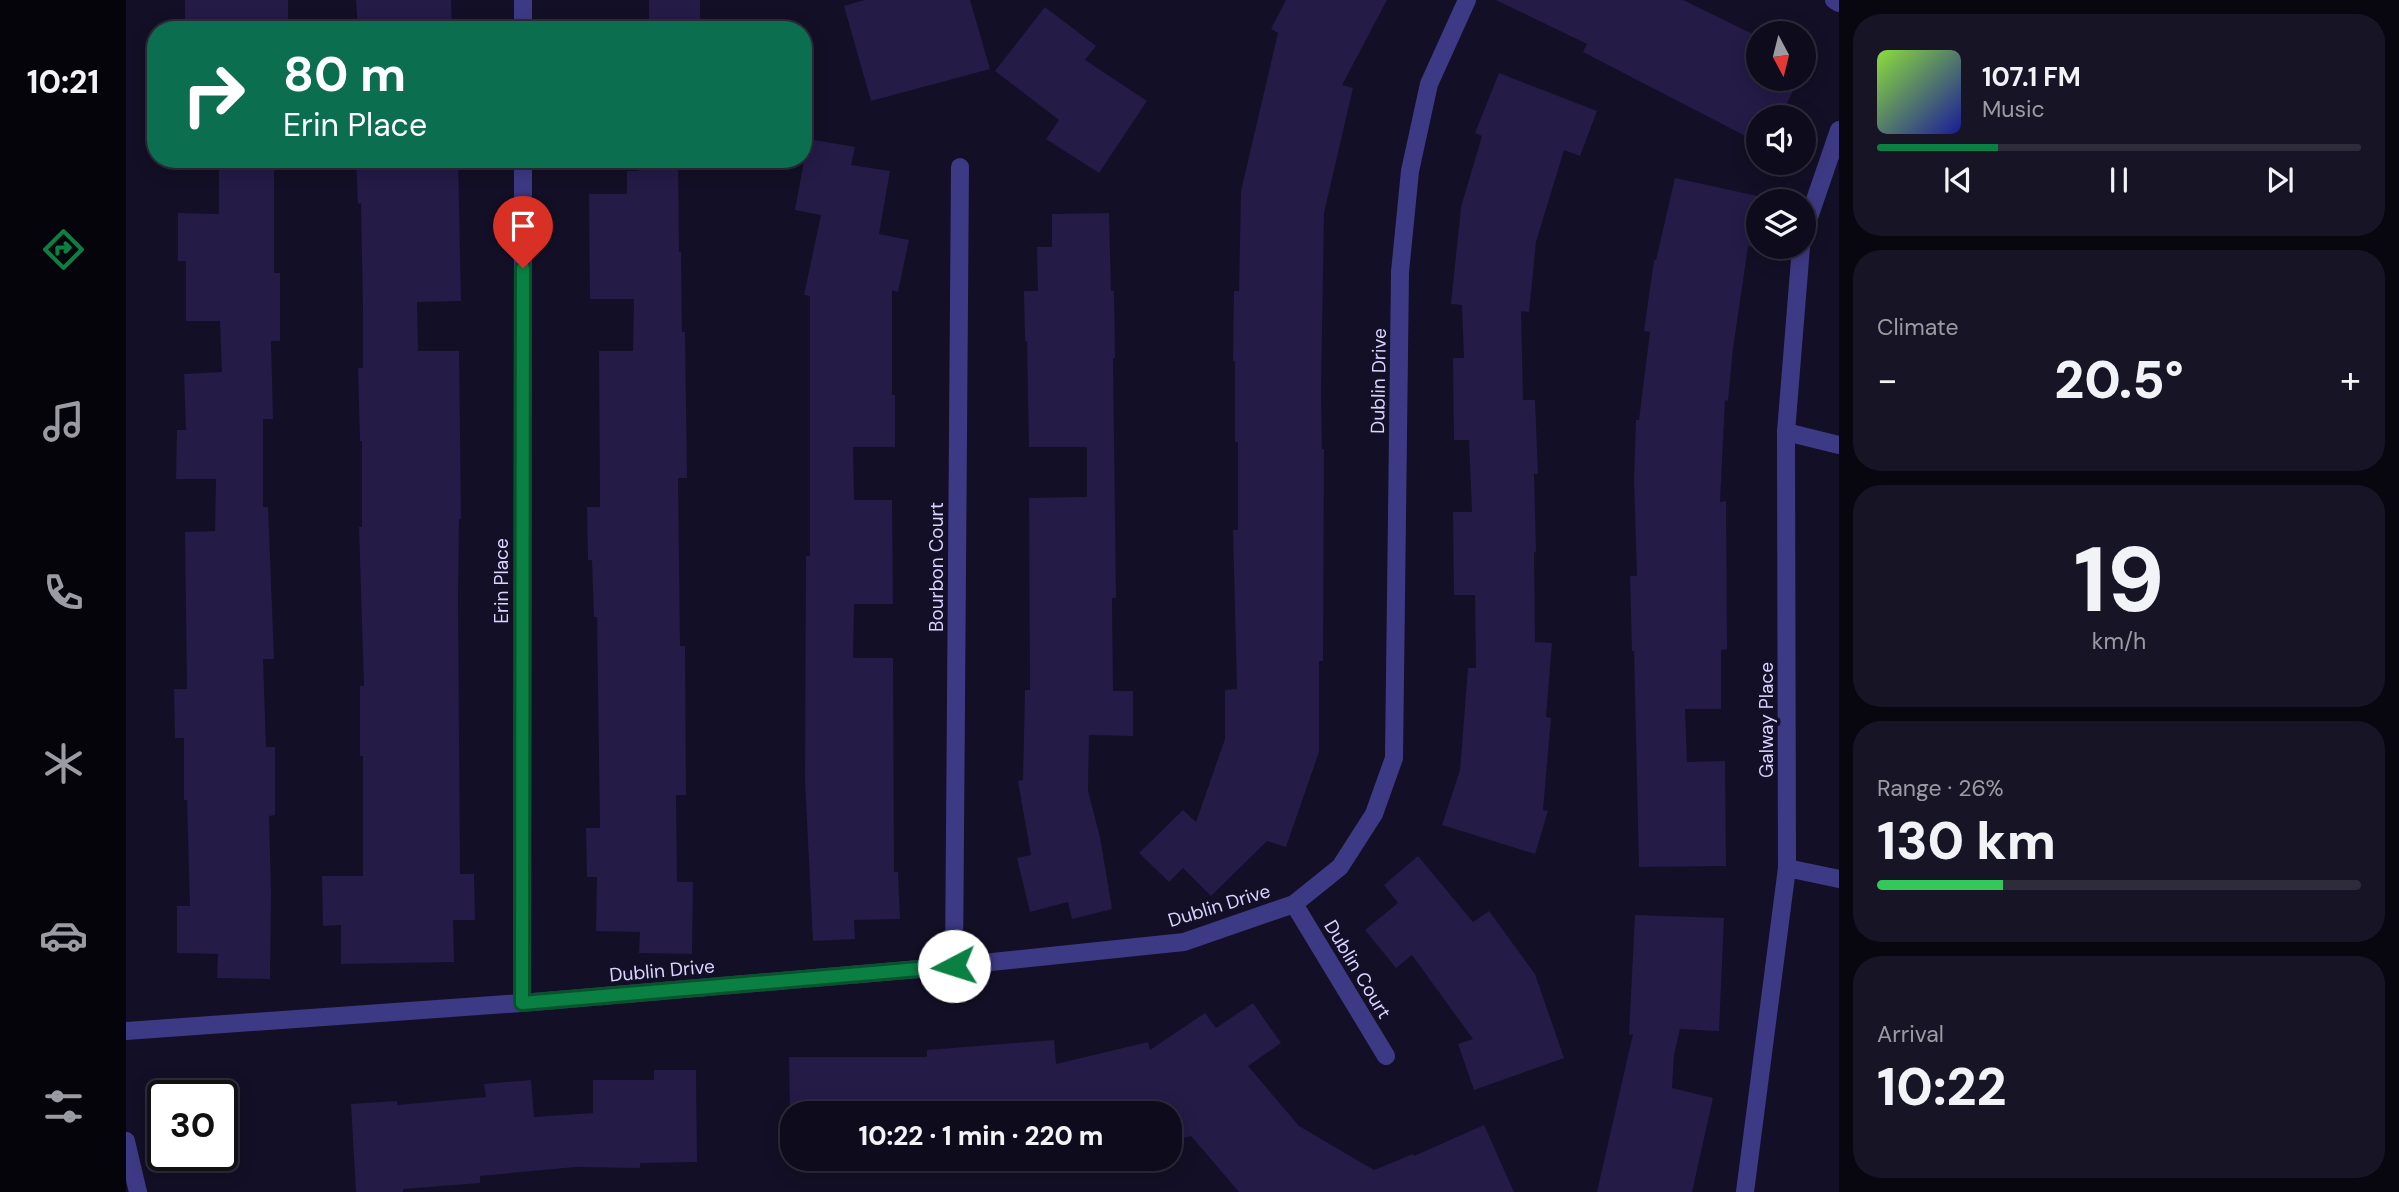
<!DOCTYPE html>
<html lang="en">
<head>
<meta charset="utf-8">
<style>
  body { margin:0; font-family:"DM Sans",sans-serif; background:#171425; color:#f1f3f6; height:100vh; display:flex; flex-direction:column; font-size:26px; white-space:nowrap }
  * { box-sizing:border-box; margin:0 }
  p { font-size:23px; color:#9b9ba3 }
  .icon { flex:none; width:38px; height:38px; fill:none; stroke:currentColor; stroke-width:2; stroke-linecap:round; stroke-linejoin:round }
  .map { position:relative; flex:1; overflow:hidden }
  .details { display:flex; flex-direction:column; gap:14px; padding:14px; background:#08060f; width:560px }
  .details>* { flex:none }
  .guide { position:absolute; left:21px; top:21px; width:665px; height:147px; border-radius:28px; box-shadow:0 4px 18px #0003,0 0 0 2px #2e2b3b; background:#0b6e4f; color:#fff; overflow:hidden }
  .needle { width:46px; rotate:173deg }
  .tools { position:absolute; left:1620px; top:21px; display:grid; gap:14px }
  .tools a { display:grid; place-items:center; width:70px; height:70px; border-radius:50%; background:#0e0b1c; box-shadow:0 4px 18px #0003,0 0 0 2px #2e2b3b; font-size:35px }
  .speed { position:absolute; left:21px; top:1080px; display:flex; gap:14px; font-size:35px; font-weight:700; text-align:center }
  .speed>* { display:grid; place-content:center; width:91px; height:91px; border-radius:50%; background:#0e0b1c; box-shadow:0 4px 18px #0003,0 0 0 2px #2e2b3b; line-height:1 }
  .speed .limit { border:4px solid #111; border-radius:10px; background:#fff; color:#111 }
  .pin { position:absolute; display:grid; place-items:center; width:60px; height:60px; color:#fff; margin:-72px -30px; border-radius:50% 50% 50% 0; rotate:-45deg; box-shadow:0 0 7px #0007 }
  .pin .icon { rotate:45deg }
  .me { position:absolute; width:77px; margin:-38px; rotate:265deg; stroke-linejoin:round; filter:drop-shadow(0 0 5px #0008) }
  .turn { display:flex; align-items:center; gap:24px; height:147px; padding:0 21px; font-size:32px }
  .turn .icon { width:91px; height:91px; stroke-width:2.5 }
  .turn b { display:block; font-size:49px; line-height:60px }
  .big { font-size:52px; font-weight:800; line-height:1.1 }
  .details .card { flex:1; display:flex; flex-direction:column; justify-content:center; gap:10px; min-width:0; padding:0 24px; border-radius:28px; background:#171425 }
  .details .dial { align-items:center; gap:0 }
  .dial b { font-size:91px; line-height:1 }
  .song { display:flex; align-items:center; gap:21px }
  .cover { width:84px; height:84px; border-radius:10px; background:linear-gradient(135deg,hsl(90 70% 55%),hsl(240 70% 35%)) }
  .played { height:7px; border-radius:4px; background:linear-gradient(90deg,#0b8043 25%,#2e2b3b 25%) }
  .keys { display:flex; justify-content:space-around; direction:ltr }
  .heat { display:flex; justify-content:space-between; align-items:center; font-size:38px; direction:ltr }
  .charge { height:10px; border-radius:5px; background:linear-gradient(90deg,#34c759 26%,#2e2b3b 0) }
  .trip { position:absolute; left:654px; top:1101px; width:402px; height:70px; border-radius:28px; background:#0e0b1c; box-shadow:0 4px 18px #0003,0 0 0 2px #2e2b3b; font-weight:800; line-height:70px; text-align:center }
  main { display:flex; flex:1; min-height:0 }
  .menu { display:flex; flex-direction:column; width:126px; justify-content:space-around; align-items:center; background:#06040b; color:#9b9ba3 }
  .menu .icon { width:49px; height:49px }
  .menu .current { color:#0b8043 }
  .menu b { font-size:32px; color:#f1f3f6 }
  .map>svg:first-child { display:block }
</style>
</head>
<body>
<main>
<nav class="menu">
<b>10:21</b>
<svg class="icon current" aria-label="directions" viewBox="0 0 24 24"><path d="M12 3l9 9-9 9-9-9zM9 14v-3h6M13 9l2 2-2 2"/></svg>
<svg class="icon" aria-label="music" viewBox="0 0 24 24"><path d="M9 18V5l10-2v13"/><circle cx="6" cy="18" r="3"/><circle cx="16" cy="16" r="3"/></svg>
<svg class="icon" aria-label="phone" viewBox="0 0 24 24"><path d="M5 4h4l2 5-3 2q2 4 5 5l2-3 5 2v4C11 20 4 13 5 4z"/></svg>
<svg class="icon" aria-label="climate" viewBox="0 0 24 24"><path d="M12 3v18M4 7l16 10M4 17L20 7"/></svg>
<svg class="icon" aria-label="car" viewBox="0 0 24 24"><path d="M5 17H2v-5l4-1 3-4h7l3 4 3 1v5h-3M9 17h6M6 11h13"/><circle cx="7" cy="17" r="2"/><circle cx="17" cy="17" r="2"/></svg>
<svg class="icon" aria-label="filters" viewBox="0 0 24 24"><path d="M4 7h16M4 17h16"/><circle cx="9" cy="7" r="2"/><circle cx="15" cy="17" r="2"/></svg>
</nav>
<div class="map">
<svg width="1713" height="1192" viewBox="0 0 1713 1192">
  <rect width="100%" height="100%" fill="#130f26"/>
  <g fill="#241b47">
    <polygon points="59,0 162,0 162,24 59,27"/>
    <polygon points="230,0 325,0 326,30 232,30"/>
    <rect x="523" y="0" width="51" height="30"/>
    <polygon points="738,0 844,0 864,69 745,101 718,6"/>
    <polygon points="1160,0 1261,0 1216,85 1227,88 1198,213 1195,392 1196,449 1198,449 1197,661 1193,661 1193,752 1160,847 1141,841 1085,896 1057,868 1043,882 1013,853 1057,810 1070,822 1099,739 1099,690 1111,689 1107,530 1112,530 1112,442 1109,442 1109,361 1107,361 1108,291 1113,291 1115,191 1152,33 1145,29"/>
    <polygon points="1370,0 1557,0 1633,37 1633,79 1673,79 1654,117 1633,117 1633,143 1457,52 1461,44"/>
    <polygon points="919,7 970,46 959,60 1021,101 973,173 920,139 933,120 869,71"/>
    <polygon points="1373,73 1471,111 1454,156 1438,150 1410,242 1403,312 1395,311 1397,400 1409,400 1412,474 1408,474 1410,552 1408,552 1409,642 1426,643 1420,717 1425,718 1417,810 1422,811 1409,854 1316,825 1334,770 1342,668 1350,668 1349,595 1328,595 1327,512 1346,512 1343,440 1328,440 1327,358 1338,358 1336,305 1325,304 1335,207 1356,136 1349,133"/>
    <polygon points="682,139 729,147 725,165 764,171 753,234 783,240 772,292 766,290 766,395 769,395 769,447 727,447 728,500 766,500 767,604 728,604 727,658 767,658 768,872 772,872 774,919 728,920 729,939 687,941 679,781 680,556 684,556 684,296 678,295 695,215 669,210"/>
    <polygon points="93,159 148,159 148,273 154,273 154,341 145,341 147,419 137,419 137,507 142,507 148,659 137,659 140,747 149,747 149,815 143,816 145,893 144,979 91,978 92,954 51,953 51,906 64,906 61,800 58,800 58,738 49,738 48,689 61,689 59,532 89,531 90,479 50,479 51,430 60,430 58,374 96,372 94,321 60,321 60,261 52,261 52,213 93,214"/>
    <polygon points="230,159 332,159 335,301 291,302 292,351 333,351 335,519 333,519 332,598 334,874 348,874 349,920 327,920 328,962 215,964 215,925 197,926 196,876 237,876 237,756 234,756 234,686 238,686 233,527 236,527 236,441 234,441 232,368 237,368 237,310 235,203 232,204"/>
    <polygon points="513,159 552,159 553,252 555,252 556,332 559,332 561,478 552,478 554,646 559,646 560,795 550,795 551,882 567,882 566,954 513,953 514,932 470,931 471,877 461,877 460,828 474,828 471,617 468,617 466,560 462,560 461,507 474,507 473,351 507,351 508,299 464,299 463,194 501,194 501,171 513,171"/>
    <polygon points="1549,178 1636,197 1633,201 1625,247 1622,246 1607,349 1602,401 1599,400 1594,502 1600,501 1601,649 1595,650 1595,709 1559,709 1561,762 1599,761 1600,866 1513,867 1508,651 1506,651 1504,576 1511,576 1508,480 1510,420 1513,420 1524,332 1518,331 1528,260 1530,260"/>
    <polygon points="983,213 985,291 988,291 989,358 987,358 990,598 986,598 987,691 1007,691 1007,736 963,735 962,791 974,837 986,909 946,919 942,902 904,912 891,858 905,855 892,781 897,780 899,690 904,690 903,498 961,497 961,447 903,447 901,341 899,341 898,291 912,291 911,247 926,247 926,214"/>
    <polygon points="1292,856 1347,922 1363,911 1409,974 1438,1058 1348,1090 1332,1044 1347,1039 1286,955 1270,968 1239,930 1272,903 1258,885"/>
    <polygon points="1509,915 1598,918 1593,1031 1554,1029 1548,1055 1546,1088 1587,1098 1566,1192 1471,1192 1507,1034 1503,1035"/>
    <polygon points="1127,1003 1155,1043 1122,1066 1173,1126 1248,1170 1287,1154 1288,1156 1358,1125 1388,1192 1113,1192 1065,1136 1045,1141 1045,1113 664,1113 663,1057 801,1057 801,1050 928,1040 930,1064 1022,1042 1024,1050 1079,1013 1090,1028"/>
    <polygon points="528,1070 570,1070 571,1162 514,1163 514,1168 449,1167 354,1176 354,1183 277,1189 277,1192 230,1192 225,1104 271,1101 271,1105 360,1097 358,1084 405,1080 408,1117 467,1113 467,1080 528,1080"/>
  </g>
  <g fill="none" stroke-linecap="round" stroke-linejoin="round">
    <g stroke="#3d3a85" stroke-width="18">
      <polyline points="1708,0 1713,3"/>
      <polyline points="397,30 397,0"/>
      <polyline points="1678,232 1713,130"/>
      <polyline points="1660,432 1713,445"/>
      <polyline points="1661,868 1713,879"/>
      <polyline points="1168,904 1260,1056"/>
      <polyline points="828,966 834,167"/>
      <polyline points="396,1003 397,159"/>
      <polyline points="0,1031 396,1003 828,966 1058,942 1168,904 1214,867 1248,814 1268,758 1274,272 1284,171 1303,84 1341,0"/>
      <polyline points="0,1141 12,1192"/>
      <polyline points="1619,1192 1661,868 1660,432 1675,247"/>
    </g>
  </g>
  <g fill="none" stroke-linecap="round" stroke-linejoin="round">
    <defs>
      <polyline id="route" points="397,268 396,1003 828,966"/>
    </defs>
    <use href="#route" stroke="#07532c" stroke-width="18"/>
    <use href="#route" stroke="#0b8043" stroke-width="12"/>
  </g>
  <g text-anchor="middle" stroke-width="7" stroke-linejoin="round" paint-order="stroke">
    <g font-size="19" fill="#d9d4ff" stroke="#130f26">
      <text transform="translate(1252 381) rotate(-89)" y="7">Dublin Drive</text>
      <text transform="translate(810 567) rotate(-90)" y="7">Bourbon Court</text>
      <text transform="translate(375 581) rotate(-90)" y="7">Erin Place</text>
      <text transform="translate(1640 720) rotate(-90)" y="7">Galway Place</text>
      <text transform="translate(1093 905) rotate(-17)" y="7">Dublin Drive</text>
      <text transform="translate(1232 969) rotate(59)" y="7">Dublin Court</text>
      <text transform="translate(536 970) rotate(-5)" y="7">Dublin Drive</text>
    </g>
  </g>
</svg>
<div class="tools">
<a><svg class="needle" viewBox="-14 -14 28 28"><path d="M0-13l5 13h-10z" fill="#e53935"/><path d="M0 13l5-13h-10z" fill="#9b9ba3"/></svg></a>
<a><svg class="icon" aria-label="sound" viewBox="0 0 24 24"><path d="M4 9h4l5-4v14l-5-4H4zM17 9q2 3 0 6"/></svg></a>
<a><svg class="icon" aria-label="layers" viewBox="0 0 24 24"><path d="M12 4l9 5-9 5-9-5zM3 14l9 5 9-5"/></svg></a>
</div>
<div class="speed"><div class="limit">30</div></div>
<div class="pin" style="left:397px;top:268px;background:#d93025"><svg class="icon" aria-label="arrive" viewBox="0 0 24 24"><path d="M6 21V4h12l-3 4 3 4H6"/></svg></div>
<svg class="me" style="left:828px;top:966px" viewBox="-20 -20 40 40"><circle r="19" fill="#fff"/><path d="M0-13L10 11 0 6-10 11z" fill="#0b8043"/></svg>
<div class="trip">10:22 · 1 min · 220 m</div>
<div class="guide">
<div class="turn"><svg class="icon" aria-label="right" viewBox="0 0 24 24"><path d="M7 20v-9h11M14 6l5 5-5 5"/></svg><div><b>80 m</b>Erin Place</div></div>
</div>
</div>
<section class="details">
<div class="card">
<div class="song"><i class="cover"></i><div><b>107.1 FM</b><p>Music</p></div></div>
<div class="played"></div>
<div class="keys"><svg class="icon" aria-label="previous" viewBox="0 0 24 24"><path d="M18 5L8 12l10 7zM5 5v14"/></svg><svg class="icon" aria-label="pause" viewBox="0 0 24 24"><path d="M8 5v14M16 5v14"/></svg><svg class="icon" aria-label="next" viewBox="0 0 24 24"><path d="M6 5l10 7-10 7zM19 5v14"/></svg></div>
</div>
<div class="card"><p>Climate</p>
<div class="heat"><a>−</a><b class="big">20.5°</b><a>+</a></div>
</div>
<div class="card dial"><b>19</b><p>km/h</p></div>
<div class="card"><p>Range · 26%</p><b class="big">130 km</b><div class="charge"></div></div>
<div class="card"><p>Arrival</p><b class="big">10:22</b></div>
</section>
</main>
</body>
</html>
